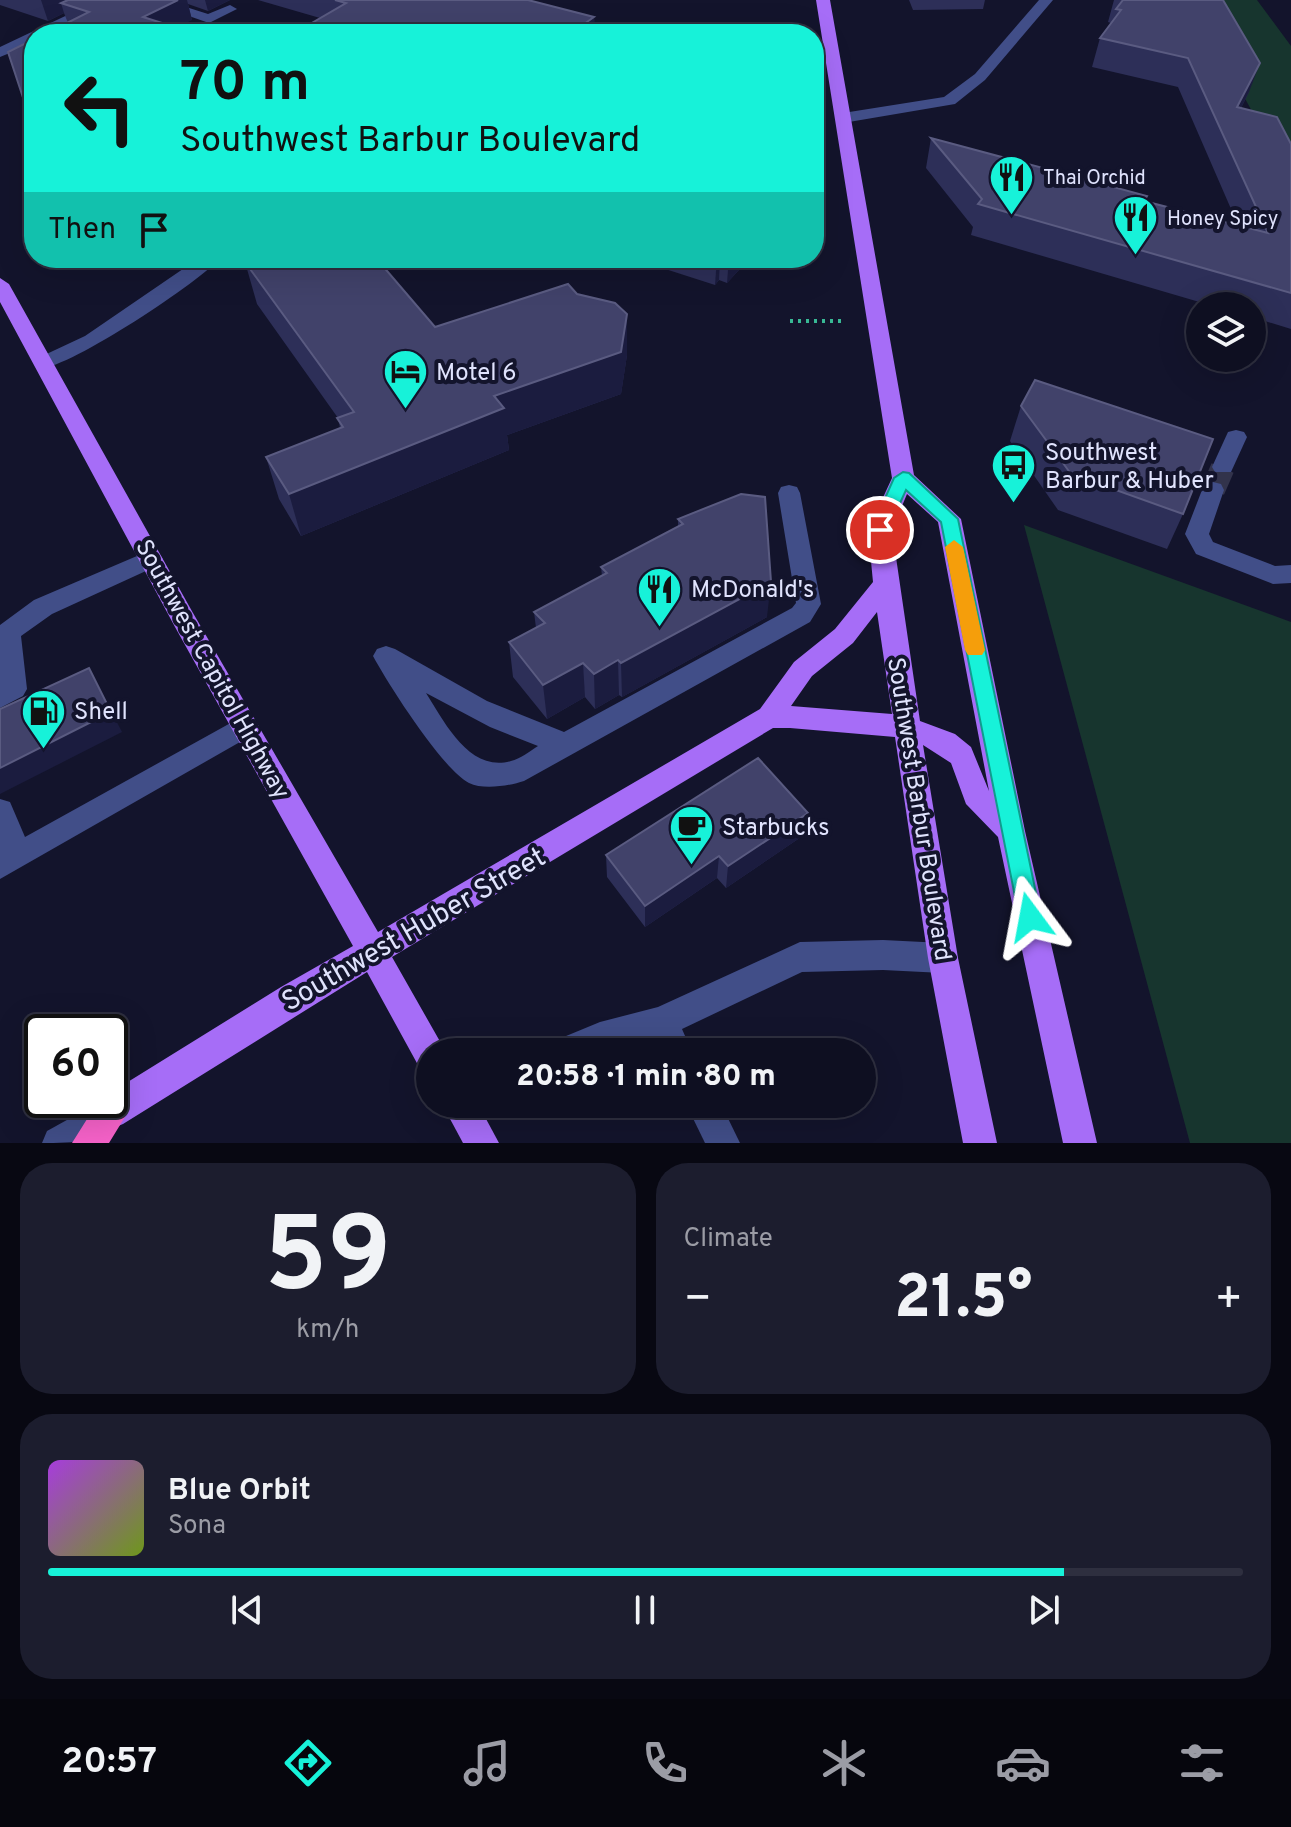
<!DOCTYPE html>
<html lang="en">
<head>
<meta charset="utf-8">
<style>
  body { margin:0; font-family:Overpass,sans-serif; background:#1c1d2e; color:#f1f3f6; height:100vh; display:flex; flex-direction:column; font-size:30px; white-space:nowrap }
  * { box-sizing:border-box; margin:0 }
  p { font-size:26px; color:#9b9ca5 }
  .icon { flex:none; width:44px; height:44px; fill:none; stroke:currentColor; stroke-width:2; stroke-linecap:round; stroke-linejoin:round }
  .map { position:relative; height:1143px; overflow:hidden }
  .drawer { display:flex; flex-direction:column; gap:20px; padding:20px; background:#080812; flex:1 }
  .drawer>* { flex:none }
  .hud { position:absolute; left:24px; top:24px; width:800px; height:244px; border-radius:32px; box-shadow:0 8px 32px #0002,0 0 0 2px #2e2f3f; background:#17f2d9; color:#111; overflow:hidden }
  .fabs { position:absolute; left:1186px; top:292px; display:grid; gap:16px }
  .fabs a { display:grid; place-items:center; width:80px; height:80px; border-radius:50%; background:#0e0f21; box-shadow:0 8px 32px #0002,0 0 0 2px #2e2f3f; font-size:40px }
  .speed { position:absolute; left:24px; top:1014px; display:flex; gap:16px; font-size:40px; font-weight:700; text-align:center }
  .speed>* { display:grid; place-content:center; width:104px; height:104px; border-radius:50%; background:#0e0f21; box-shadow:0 8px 32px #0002,0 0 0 2px #2e2f3f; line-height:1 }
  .speed .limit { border:4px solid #111; border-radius:12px; background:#fff; color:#111 }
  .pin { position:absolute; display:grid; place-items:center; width:68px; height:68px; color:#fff; margin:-34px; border:4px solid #fff; border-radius:50%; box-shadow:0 2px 8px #0007 }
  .me { position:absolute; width:88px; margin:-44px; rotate:347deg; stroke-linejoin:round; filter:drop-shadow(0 0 6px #0008) }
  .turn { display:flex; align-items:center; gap:28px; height:168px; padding:0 24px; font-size:36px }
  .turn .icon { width:104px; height:104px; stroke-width:2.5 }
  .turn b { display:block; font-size:56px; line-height:68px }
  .then { display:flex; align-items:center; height:76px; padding:0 24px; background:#0003; gap:16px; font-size:30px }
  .big { font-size:60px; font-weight:800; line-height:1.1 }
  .drawer .widget { flex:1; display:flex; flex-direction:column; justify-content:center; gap:12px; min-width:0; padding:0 28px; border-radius:32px; background:#1c1d2e }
  .drawer .dial { align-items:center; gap:0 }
  .dial b { font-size:104px; line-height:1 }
  .song { display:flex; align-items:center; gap:24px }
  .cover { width:96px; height:96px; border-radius:12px; background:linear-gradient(135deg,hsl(280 70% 55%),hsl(80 70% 35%)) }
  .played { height:8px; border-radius:4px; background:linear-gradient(90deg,#17f2d9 85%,#2e2f3f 85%) }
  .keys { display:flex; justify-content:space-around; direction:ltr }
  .heat { display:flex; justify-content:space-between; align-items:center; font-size:44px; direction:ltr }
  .drawer .tiles { flex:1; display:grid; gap:20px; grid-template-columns:1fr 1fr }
  .widget:last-child { grid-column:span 2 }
  .trip { position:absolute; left:416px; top:1038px; width:460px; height:80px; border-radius:40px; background:#0e0f21; box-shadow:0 8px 32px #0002,0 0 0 2px #2e2f3f; font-weight:800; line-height:80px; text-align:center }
  .tabs { display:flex; height:128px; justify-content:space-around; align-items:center; background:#06060d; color:#9b9ca5 }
  .tabs .icon { width:56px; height:56px }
  .tabs .current { color:#17f2d9 }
  .tabs b { font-size:36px; color:#f1f3f6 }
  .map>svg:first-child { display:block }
</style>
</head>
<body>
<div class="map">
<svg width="1291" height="1143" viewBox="0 0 1291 1143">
  <rect width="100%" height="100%" fill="#13142c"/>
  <g fill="#17352e">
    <polygon points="1208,0 1257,0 1291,46 1291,183 1230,71"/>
    <polygon points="1024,525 1291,622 1291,1143 1190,1143"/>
  </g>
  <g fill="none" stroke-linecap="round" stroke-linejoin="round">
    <polyline stroke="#32334b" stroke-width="24" stroke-dasharray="24 12" stroke-linecap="butt" points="1213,490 1223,467"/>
    <polyline stroke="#38b995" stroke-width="4" stroke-dasharray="3 5" stroke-linecap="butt" points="790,321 845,321"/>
    <g fill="#414e88" fill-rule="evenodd">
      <polygon points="99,0 117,0 51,34 34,34 34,43 0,57 0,47"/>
      <polygon points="143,0 164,0 208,14 230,5 237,9 209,23"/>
      <polygon points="1039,0 1053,0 985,80 955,104 843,123 835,118 843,113 944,97 975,74"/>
      <path d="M 199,258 L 220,258 C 203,280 61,374 38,368 L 35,363 L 38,358 L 85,336 Z"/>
      <polygon points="1236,430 1244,432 1247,437 1231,472 1215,472 1212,467 1228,432"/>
      <polygon points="1213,482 1221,484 1224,490 1209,534 1213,542 1275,566 1291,565 1291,583 1273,584 1196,554 1185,534 1202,490 1205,484"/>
      <path d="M 789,485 L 797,487 L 800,493 L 821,604 L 810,622 L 524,781 C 509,786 483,790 469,783 C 443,770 388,684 373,656 L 377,649 L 386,646 L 395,649 L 487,701 L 564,732 L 792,608 L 796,603 L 778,493 L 781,487 ZM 426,693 L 490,727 L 538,746 C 530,751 520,759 511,761 C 469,773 444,721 426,693 Z"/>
      <polygon points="151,550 159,553 163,559 159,565 52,614 21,636 27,689 23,696 0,708 0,625 34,600"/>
      <polygon points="245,715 254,718 258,726 254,734 0,879 0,799 10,802 25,837"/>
      <polygon points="883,940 943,943 954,948 958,958 954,968 943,973 883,970 802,972 682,1029 692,1052 659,1052 653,1040 608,1052 549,1052 554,1041 600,1022 658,1007 800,942"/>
      <path d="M 103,1100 L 117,1104 L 122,1116 C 108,1143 71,1143 42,1143 L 47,1131 Z"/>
      <polygon points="686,1104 721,1104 740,1143 705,1143"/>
    </g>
    <g fill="#a66df7" fill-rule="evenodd">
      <path d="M 816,0 L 830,0 L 914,475 L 961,519 L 1025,831 L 1097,1143 L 1063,1143 L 998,837 L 966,804 L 951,763 L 923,745 L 958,958 L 997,1143 L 963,1143 L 928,958 L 895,737 L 790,728 L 773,728 L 392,957 L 446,1052 L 430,1052 L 430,1069 L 418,1065 L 367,972 L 123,1124 L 111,1129 L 99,1124 L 94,1112 L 99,1100 L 110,1100 L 110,1093 L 281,987 L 353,946 L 175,627 L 0,302 L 0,278 L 9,284 L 193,613 L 378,932 L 760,709 L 794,662 L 835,629 L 873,582 L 868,530 L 892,478 ZM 907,494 L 938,522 L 989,791 L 971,747 L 955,734 L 920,721 L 892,530 ZM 877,612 L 892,714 L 791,706 L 812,676 L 853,643 Z"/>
      <polygon points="442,1104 478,1104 499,1143 463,1143"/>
    </g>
    <polygon fill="#f662c9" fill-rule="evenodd" points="110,1096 123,1100 128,1112 109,1143 72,1143 99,1100 110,1100"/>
  </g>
  <g fill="#2d2f58">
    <polygon points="0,0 230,0 208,11 188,4 192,20 68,23 64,13 48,21 0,5"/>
    <polygon points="258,0 528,0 594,17 595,34 293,34 320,18"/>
    <polygon points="909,0 985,0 983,9 913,10"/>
    <polygon points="1114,0 1223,0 1249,92 1241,108 1291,144 1291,329 1252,317 1252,306 1213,306 971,235 973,227 926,168 931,138 1145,201 1238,225 1178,87 1092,67 1100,38 1111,23 1108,22"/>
    <polygon points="631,258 750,258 727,283 719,280 715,285"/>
    <polygon points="245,262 435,327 627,355 621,394 507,435 509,450 301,536 279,499 266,457 340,428 338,418 257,304"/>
    <polygon points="1021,406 1183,514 1167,549 1058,510 1010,441"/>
    <polygon points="678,519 767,617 622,697 619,695 595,709 585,697 547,719 513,677 509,642 536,628 534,612 602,576 601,567 678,527"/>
    <polygon points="804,835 726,888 717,878 645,927 607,877 606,855"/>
  </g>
  <g fill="#1b1c3f">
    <polygon points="41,0 92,0 61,3 64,13 48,21"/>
    <polygon points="178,0 187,0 192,20 166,34 143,17"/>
    <polygon points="205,0 230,0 208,11"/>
    <polygon points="594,17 595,34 570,34"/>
    <polygon points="1260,63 1249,92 1226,137 1237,107"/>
    <polygon points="717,258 720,258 719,280 715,285"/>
    <polygon points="729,258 750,258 727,283"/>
    <polygon points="627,314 627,355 621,394 507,435 509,450 301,536 289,494 494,396"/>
    <polygon points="771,582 767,617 622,697 621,663"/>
    <polygon points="618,660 619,695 595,709 594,674"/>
    <polygon points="583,663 585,697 547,719 543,685"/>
    <polygon points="89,668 122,732 0,794 0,768"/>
    <polygon points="808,813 804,835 726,888 728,866"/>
    <polygon points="719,856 717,878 645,927 645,906"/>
  </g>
  <g fill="#41426a" stroke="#5a5b81" stroke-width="2">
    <polygon points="68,0 178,0 143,17 197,34 45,34 89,12 61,3"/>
    <polygon points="335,0 528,0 594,17 570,34 293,34 346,3"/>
    <polygon points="1123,0 1223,0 1260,63 1237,107 1277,117 1291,144 1291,293 978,204 982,199 931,138 1147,196 1144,201 1268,233 1188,58 1100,38 1121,10 1116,9"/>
    <polygon points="34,39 34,131 8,52"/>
    <polygon points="259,258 376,258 435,327 568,284 577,294 615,303 627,314 621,352 494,396 504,408 289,494 266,457 343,427 337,418 354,412 245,262"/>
    <polygon points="1035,380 1213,439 1183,514 1071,474 1021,406"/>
    <polygon points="741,494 765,497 771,582 621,663 618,660 594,674 583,663 543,685 509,642 545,623 534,612 607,573 601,567 683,524 678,519"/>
    <polygon points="89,668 111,712 0,768 0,709"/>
    <polygon points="758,758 808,813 728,866 719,856 645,906 606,855"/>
  </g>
  <polygon fill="#17f2d9" stroke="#0f9d8d" stroke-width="2" points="903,472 909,473 958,519 1041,917 1038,925 1030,928 1022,925 1019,917 941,522 906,490 886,534 874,534 871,530 894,478"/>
  <polygon fill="#f59e0b" points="954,540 963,547 985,650 982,655 968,655 965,650 945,547"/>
  <defs>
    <symbol id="restaurant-pin" viewBox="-11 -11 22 30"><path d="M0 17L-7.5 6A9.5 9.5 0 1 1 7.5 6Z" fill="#17f2d9" stroke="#13142c"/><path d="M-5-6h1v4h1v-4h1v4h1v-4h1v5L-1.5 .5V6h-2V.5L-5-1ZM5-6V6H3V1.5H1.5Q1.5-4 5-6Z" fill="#111"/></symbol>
    <symbol id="hotel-pin" viewBox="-11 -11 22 30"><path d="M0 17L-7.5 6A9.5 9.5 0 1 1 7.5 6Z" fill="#17f2d9" stroke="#13142c"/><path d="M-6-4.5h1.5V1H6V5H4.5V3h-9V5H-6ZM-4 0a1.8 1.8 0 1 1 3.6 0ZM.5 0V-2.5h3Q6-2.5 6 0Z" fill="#111"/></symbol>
    <symbol id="bus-pin" viewBox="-11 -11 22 30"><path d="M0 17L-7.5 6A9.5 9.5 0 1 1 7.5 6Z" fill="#17f2d9" stroke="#13142c"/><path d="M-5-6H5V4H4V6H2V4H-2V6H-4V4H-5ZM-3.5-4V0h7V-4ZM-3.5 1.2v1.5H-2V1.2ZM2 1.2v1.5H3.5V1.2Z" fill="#111"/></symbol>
    <symbol id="fuel-pin" viewBox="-11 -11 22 30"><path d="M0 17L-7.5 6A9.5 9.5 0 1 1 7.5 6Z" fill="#17f2d9" stroke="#13142c"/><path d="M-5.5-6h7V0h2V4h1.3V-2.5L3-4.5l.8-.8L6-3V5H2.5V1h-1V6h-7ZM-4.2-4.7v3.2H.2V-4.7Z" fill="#111"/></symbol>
    <symbol id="cafe-pin" viewBox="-11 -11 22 30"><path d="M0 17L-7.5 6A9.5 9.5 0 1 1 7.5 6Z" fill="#17f2d9" stroke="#13142c"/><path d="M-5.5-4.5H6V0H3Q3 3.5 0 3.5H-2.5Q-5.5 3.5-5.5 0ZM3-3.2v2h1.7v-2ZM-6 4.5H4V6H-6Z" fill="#111"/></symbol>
  </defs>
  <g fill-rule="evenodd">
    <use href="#restaurant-pin" x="986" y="152" width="51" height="69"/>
    <use href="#restaurant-pin" x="1110" y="192" width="51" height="69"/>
    <use href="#hotel-pin" x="380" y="346" width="51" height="69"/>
    <use href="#bus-pin" x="988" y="440" width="51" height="69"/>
    <use href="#restaurant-pin" x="634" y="564" width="51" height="69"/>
    <use href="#fuel-pin" x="18" y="686" width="51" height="69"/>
    <use href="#cafe-pin" x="666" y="802" width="51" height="69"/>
  </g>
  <g text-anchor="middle" stroke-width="8" stroke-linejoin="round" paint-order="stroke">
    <g font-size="20" fill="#e0e3fd" stroke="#13142c" text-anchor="start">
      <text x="1043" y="184">Thai Orchid</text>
      <text x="1167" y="225">Honey Spicy</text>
    </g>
    <g font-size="24" fill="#e0e3fd" stroke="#13142c" text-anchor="start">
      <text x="436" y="380">Motel 6</text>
      <text x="1045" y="460">Southwest<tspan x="1045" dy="28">Barbur &amp; Huber</tspan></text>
      <text x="691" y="597">McDonald's</text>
      <text x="74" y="719">Shell</text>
      <text x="722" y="835">Starbucks</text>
    </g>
    <g font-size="24" fill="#e0e3fd" stroke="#13142c">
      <text transform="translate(213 669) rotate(61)" y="8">Southwest Capitol Highway</text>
      <text transform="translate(920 809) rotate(81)" y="8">Southwest Barbur Boulevard</text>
    </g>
    <g font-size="28" fill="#e0e3fd" stroke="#13142c">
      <text transform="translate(413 928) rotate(-30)" y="10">Southwest Huber Street</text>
    </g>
  </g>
</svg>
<div class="fabs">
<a><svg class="icon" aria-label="layers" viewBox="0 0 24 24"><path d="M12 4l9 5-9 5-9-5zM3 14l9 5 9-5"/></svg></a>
</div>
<div class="speed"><div class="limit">60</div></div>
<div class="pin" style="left:880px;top:530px;background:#d93025"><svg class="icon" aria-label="arrive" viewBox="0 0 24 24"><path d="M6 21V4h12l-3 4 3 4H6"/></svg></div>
<svg class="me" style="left:1030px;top:917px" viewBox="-20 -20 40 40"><path d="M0-17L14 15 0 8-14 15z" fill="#17f2d9" stroke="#fff" stroke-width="4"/></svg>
<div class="trip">20:58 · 1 min · 80 m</div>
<div class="hud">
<div class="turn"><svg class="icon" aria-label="left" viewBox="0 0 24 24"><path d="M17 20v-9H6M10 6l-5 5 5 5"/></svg><div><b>70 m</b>Southwest Barbur Boulevard</div></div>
<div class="then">Then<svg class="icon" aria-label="arrive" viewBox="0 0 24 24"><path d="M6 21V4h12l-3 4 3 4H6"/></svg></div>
</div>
</div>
<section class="drawer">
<div class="tiles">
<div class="widget dial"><b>59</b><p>km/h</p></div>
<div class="widget"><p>Climate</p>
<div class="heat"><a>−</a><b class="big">21.5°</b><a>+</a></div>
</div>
<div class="widget">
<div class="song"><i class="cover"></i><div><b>Blue Orbit</b><p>Sona</p></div></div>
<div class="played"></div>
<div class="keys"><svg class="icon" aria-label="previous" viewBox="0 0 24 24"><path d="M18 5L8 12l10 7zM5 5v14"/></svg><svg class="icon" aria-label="pause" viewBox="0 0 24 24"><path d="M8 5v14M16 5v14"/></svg><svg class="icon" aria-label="next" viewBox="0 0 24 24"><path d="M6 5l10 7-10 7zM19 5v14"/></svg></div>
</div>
</div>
</section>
<nav class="tabs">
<b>20:57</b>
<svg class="icon current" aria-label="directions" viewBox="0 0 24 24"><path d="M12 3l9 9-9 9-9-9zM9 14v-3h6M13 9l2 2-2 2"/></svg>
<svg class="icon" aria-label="music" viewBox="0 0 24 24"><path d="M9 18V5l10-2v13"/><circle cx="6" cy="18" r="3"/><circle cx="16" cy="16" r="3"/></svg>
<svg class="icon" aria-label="phone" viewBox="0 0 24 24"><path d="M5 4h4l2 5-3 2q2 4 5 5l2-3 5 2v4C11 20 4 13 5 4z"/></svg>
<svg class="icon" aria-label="climate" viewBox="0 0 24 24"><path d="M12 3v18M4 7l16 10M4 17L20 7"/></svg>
<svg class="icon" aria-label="car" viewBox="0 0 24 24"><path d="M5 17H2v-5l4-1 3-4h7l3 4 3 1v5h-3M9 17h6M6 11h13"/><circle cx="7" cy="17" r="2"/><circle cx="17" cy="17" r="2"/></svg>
<svg class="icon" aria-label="filters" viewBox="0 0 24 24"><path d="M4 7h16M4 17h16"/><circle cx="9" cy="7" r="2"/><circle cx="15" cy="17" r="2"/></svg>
</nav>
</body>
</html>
